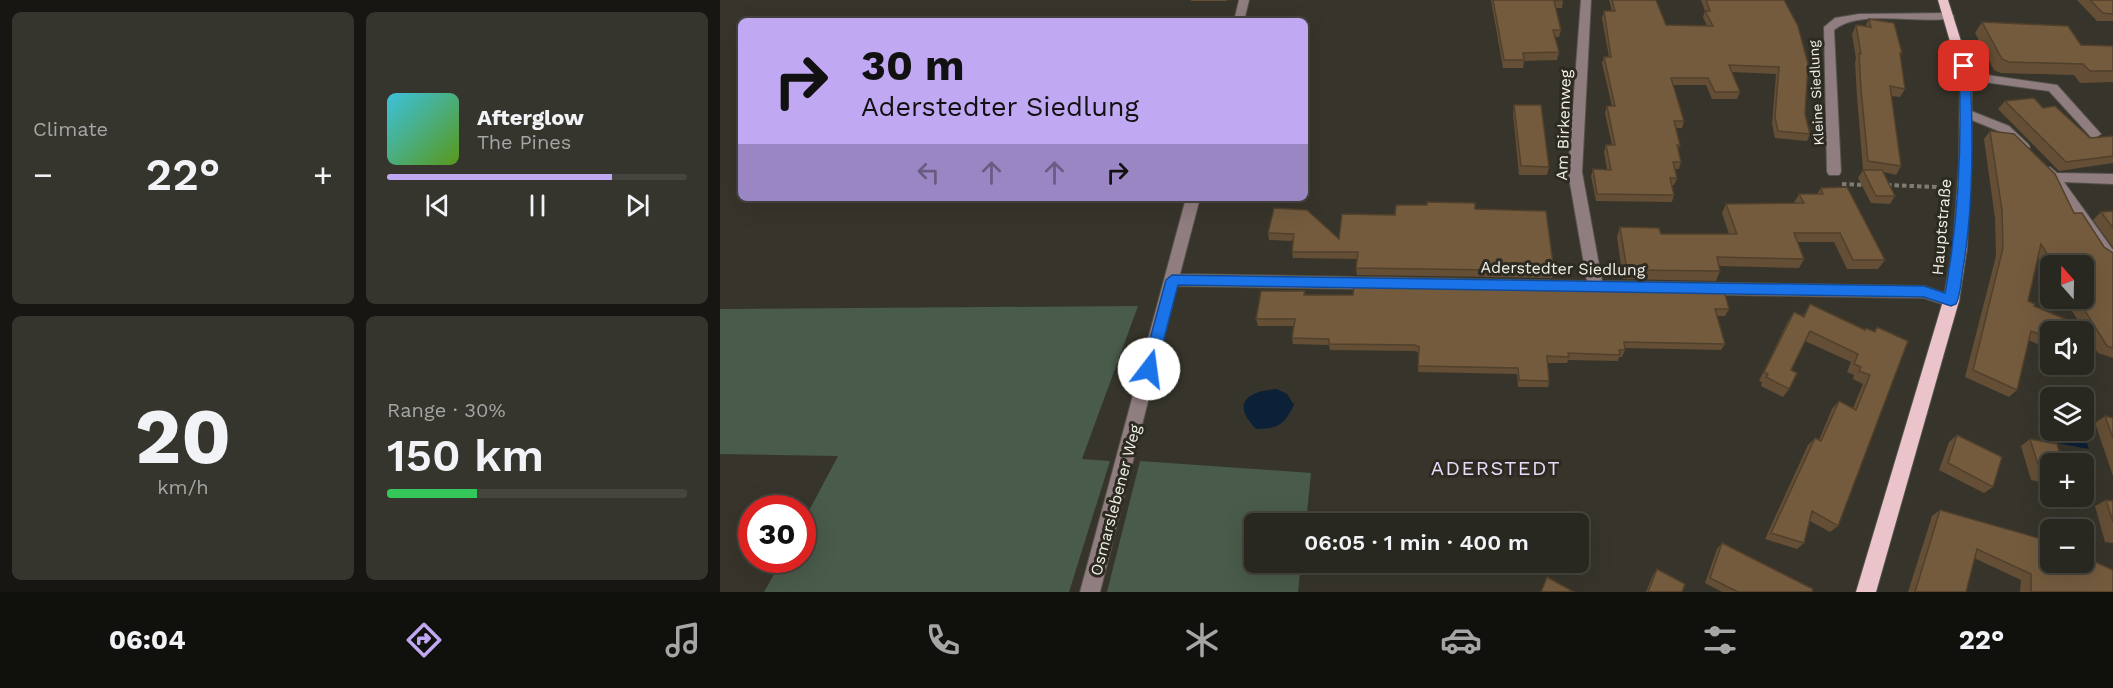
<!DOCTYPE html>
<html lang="en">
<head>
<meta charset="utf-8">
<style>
  body { margin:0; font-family:"Work Sans",sans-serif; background:#35342d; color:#f1f3f6; height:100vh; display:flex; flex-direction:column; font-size:22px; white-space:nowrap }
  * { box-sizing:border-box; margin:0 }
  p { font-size:20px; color:#a5a6a5 }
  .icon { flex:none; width:33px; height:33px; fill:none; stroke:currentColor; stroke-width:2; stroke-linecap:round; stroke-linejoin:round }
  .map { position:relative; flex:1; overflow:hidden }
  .side { display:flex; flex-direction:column; gap:12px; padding:12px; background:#171612; width:720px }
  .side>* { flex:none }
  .top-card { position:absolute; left:18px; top:18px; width:570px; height:183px; border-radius:9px; box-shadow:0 6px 24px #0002,0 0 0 2px #45443e; background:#c1a8f3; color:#111; overflow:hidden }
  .needle { width:39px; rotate:340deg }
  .tools { position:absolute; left:1320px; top:255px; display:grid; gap:12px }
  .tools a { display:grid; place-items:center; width:54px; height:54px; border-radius:9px; background:#292820; box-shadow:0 6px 24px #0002,0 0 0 2px #45443e; font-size:30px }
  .speed { position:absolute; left:18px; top:495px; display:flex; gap:12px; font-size:30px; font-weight:700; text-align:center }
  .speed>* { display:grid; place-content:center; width:78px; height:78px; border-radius:50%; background:#292820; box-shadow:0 6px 24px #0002,0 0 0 2px #45443e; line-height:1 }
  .speed .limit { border:9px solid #d22; background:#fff; color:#111 }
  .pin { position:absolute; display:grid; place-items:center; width:51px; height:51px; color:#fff; margin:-26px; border-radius:12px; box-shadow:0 3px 9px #0006 }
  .me { position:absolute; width:66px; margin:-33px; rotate:15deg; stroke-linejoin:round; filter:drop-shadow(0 0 4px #0008) }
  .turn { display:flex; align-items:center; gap:21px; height:126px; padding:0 24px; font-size:27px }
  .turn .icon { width:78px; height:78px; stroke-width:2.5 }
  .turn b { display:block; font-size:42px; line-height:51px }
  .lanes { display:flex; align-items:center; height:57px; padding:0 24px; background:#0003; justify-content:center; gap:30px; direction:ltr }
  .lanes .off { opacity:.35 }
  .big { font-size:45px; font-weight:600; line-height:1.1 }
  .side .tile { flex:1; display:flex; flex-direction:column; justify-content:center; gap:9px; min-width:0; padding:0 21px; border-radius:9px; background:#35342d }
  .side .dial { align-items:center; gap:0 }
  .dial b { font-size:78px; line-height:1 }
  .song { display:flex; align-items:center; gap:18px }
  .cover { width:72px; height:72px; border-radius:9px; background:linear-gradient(135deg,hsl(190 70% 55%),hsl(90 70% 35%)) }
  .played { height:6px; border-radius:3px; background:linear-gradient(90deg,#c1a8f3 75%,#45443e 75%) }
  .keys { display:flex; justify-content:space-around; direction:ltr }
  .heat { display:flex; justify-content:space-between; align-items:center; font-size:33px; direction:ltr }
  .charge { height:9px; border-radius:4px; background:linear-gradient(90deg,#34c759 30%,#45443e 0) }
  .side .tiles { flex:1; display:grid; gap:12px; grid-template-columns:repeat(2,1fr) }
  .trip { position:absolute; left:524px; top:513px; width:345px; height:60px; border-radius:9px; background:#292820; box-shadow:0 6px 24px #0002,0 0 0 2px #45443e; font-weight:600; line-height:60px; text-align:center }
  .tabs { display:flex; height:96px; justify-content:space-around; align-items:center; background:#10100d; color:#a5a6a5 }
  .tabs .icon { width:42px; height:42px }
  .tabs .active { color:#c1a8f3 }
  .tabs b { font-size:27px; color:#f1f3f6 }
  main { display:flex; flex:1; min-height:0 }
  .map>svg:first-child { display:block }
</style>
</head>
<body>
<main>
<section class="side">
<div class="tiles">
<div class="tile"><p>Climate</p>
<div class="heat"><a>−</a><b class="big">22°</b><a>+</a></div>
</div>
<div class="tile">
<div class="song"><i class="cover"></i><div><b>Afterglow</b><p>The Pines</p></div></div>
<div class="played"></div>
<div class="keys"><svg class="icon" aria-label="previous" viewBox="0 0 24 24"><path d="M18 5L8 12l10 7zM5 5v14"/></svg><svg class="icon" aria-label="pause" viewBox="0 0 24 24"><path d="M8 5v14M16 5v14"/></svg><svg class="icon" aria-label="next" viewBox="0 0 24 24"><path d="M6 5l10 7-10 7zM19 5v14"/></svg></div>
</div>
<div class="tile dial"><b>20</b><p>km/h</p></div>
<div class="tile"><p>Range · 30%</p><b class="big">150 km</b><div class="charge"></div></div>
</div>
</section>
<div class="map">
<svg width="1393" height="592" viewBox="0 0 1393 592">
  <rect width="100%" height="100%" fill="#37352b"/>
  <g fill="#495b4a">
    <polygon points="418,306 362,459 390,461 349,592 44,592 62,560 82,560 83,522 118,456 0,454 0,309"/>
    <polygon points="420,461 591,473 586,523 534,524 534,562 581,563 578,592 387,592"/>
  </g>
  <g fill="#0c2038">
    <path d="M 557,389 L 567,394 L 574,405 C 564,425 558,429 536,429 C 511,403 527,391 557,389 Z"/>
    <polygon points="1333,431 1365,437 1369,449 1337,443"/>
  </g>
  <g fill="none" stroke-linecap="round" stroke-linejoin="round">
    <defs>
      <g id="minor">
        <polygon points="519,0 529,0 524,21 514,21"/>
        <polygon points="861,0 871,0 862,172 882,281 1204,286 1236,297 1239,301 1236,305 1231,307 1204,298 457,286 380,592 360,592 466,198 480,198 460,274 867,281 848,172"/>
        <path d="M 1229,13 L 1234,16 L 1233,18 C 1199,25 1140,8 1114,30 L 1121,172 L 1119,175 L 1109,175 L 1107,172 L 1104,27 L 1115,18 L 1139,14 Z"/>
        <polygon points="1246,72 1337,85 1381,134 1375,138 1371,137 1329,91 1242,79 1240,76"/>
        <polygon points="1246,109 1289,126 1308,144 1310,147 1308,150 1300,150 1281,132 1242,116 1242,110"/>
        <polygon points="1330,167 1337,173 1393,174 1393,184 1344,182 1393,250 1393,263 1378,254 1325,175 1323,172 1325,169"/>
      </g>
      <polygon id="major" points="1218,0 1228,0 1252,76 1251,165 1247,248 1239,301 1156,592 1136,592 1223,301 1233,248 1239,165 1240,76"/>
    </defs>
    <use href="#minor" stroke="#555349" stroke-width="2"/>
    <use href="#major" stroke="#555349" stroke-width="2"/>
    <g stroke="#7d7b72" stroke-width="4" stroke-dasharray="4.5 3" stroke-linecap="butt">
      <polyline points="1122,184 1145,185"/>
      <polyline points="1167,185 1216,187 1221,189 1224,202"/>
    </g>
    <use href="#minor" fill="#907d80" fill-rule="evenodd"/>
    <use href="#major" fill="#ebc4cb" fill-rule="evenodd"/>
  </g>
  <g fill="#644e35">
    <rect x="471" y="0" width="36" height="1"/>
    <polygon points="771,0 843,0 842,8 836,8 841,30 839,37 835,37 839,52 837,60 804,61 803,68 783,68"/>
    <polygon points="889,0 936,0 946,25 987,26 983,17 985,11 981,0 1064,0 1085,114 1090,134 1087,141 1055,138 1052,124 1056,74 1012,72 1020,92 1017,99 992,99 986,85 953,85 964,121 962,128 956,128 960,145 958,150 961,162 959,169 955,169 957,178 954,185 952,185 954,195 952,202 876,201 871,176 873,169 887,169 884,152 886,145 892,145 885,113 887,106 892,106 882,63 884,57 889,57 882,18 884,11 892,11"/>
    <polygon points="1357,0 1393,0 1393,21 1377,21"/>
    <polygon points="1149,19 1182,53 1180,57 1185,89 1180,97 1171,96 1181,166 1176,175 1164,172 1175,196 1170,204 1151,203 1138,178 1143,170 1148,170 1143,169 1137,97 1135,62 1136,59 1132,34 1136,25 1145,27"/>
    <polygon points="1262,22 1361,45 1393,46 1393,82 1360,83 1354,75 1281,73 1274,70 1255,33"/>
    <polygon points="1285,101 1323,108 1370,138 1393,136 1393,163 1339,171 1278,109"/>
    <polygon points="794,105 829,167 827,175 799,175 793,113"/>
    <polygon points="1270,131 1354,213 1384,247 1393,253 1393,358 1378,353 1344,298 1364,298 1364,266 1330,266 1330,278 1318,258 1308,301 1314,306 1330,332 1330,349 1308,340 1297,390 1289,397 1245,377 1276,256 1275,218 1264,139"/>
    <polygon points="1101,188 1165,260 1158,269 1127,269 1114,242 1078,242 1084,259 1079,268 999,266 1000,271 996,281 903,279 897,237 900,227 941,234 1009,234 1002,213 1006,204 1074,203 1079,194 1097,194"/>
    <polygon points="554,208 619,239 675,215 755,209 834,271 832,278 637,275 636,268 637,259 573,258 572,252 573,241 549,240 548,233"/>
    <polygon points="1393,211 1393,247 1373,220 1381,212"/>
    <polygon points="585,291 585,295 1009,309 1005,316 997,316 1005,344 1001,350 905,348 905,350 902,357 899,357 898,361 848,360 847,363 827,363 829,381 828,387 798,387 797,374 698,372 699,353 695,351 610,350 609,345 573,344 572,338 574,326 538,326 536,319"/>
    <polygon points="1090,304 1145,329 1146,328 1154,331 1157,327 1188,341 1118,526 1110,532 1090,521 1084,543 1077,549 1045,539 1088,445 1095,438 1099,440 1112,409 1119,401 1133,408 1143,384 1133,379 1134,375 1127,372 1131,362 1085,341 1071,370 1069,389 1063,397 1041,386 1042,382 1039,381 1068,321 1074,312 1083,316"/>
    <polygon points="1385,416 1393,418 1393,476 1375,423"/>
    <polygon points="1237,435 1273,487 1264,493 1219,470 1229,442"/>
    <polygon points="1310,439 1330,464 1330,484 1311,480 1301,446"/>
    <polygon points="1386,500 1393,501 1393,543 1385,542 1375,506"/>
    <polygon points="1220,510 1393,592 1300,592 1301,580 1254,558 1246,592 1188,592 1212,516"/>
    <polygon points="1002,543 1092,592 1002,592 985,583 997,549"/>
    <polygon points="937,569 962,592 926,592 933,575"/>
  </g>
  <g fill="#745b3e" stroke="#51402b" stroke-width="1.5">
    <polygon points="773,0 843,0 834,1 841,30 833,30 839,52 803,53 804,60 784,60"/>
    <polygon points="892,0 936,0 946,25 993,26 985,11 990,11 986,0 1064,0 1078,26 1088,64 1085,114 1090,134 1058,131 1055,117 1059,67 1009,65 1020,92 995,92 988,78 951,78 964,121 954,121 960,145 957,145 961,162 953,162 957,178 950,178 954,195 877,194 873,169 891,170 886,145 895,145 887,106 895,106 884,57 891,57 884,11 895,11"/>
    <polygon points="1370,0 1393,0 1393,14 1383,13"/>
    <polygon points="1149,19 1174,23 1182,53 1180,53 1185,89 1170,86 1181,166 1148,161 1141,89 1139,54 1141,54 1136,25 1151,27"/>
    <polygon points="1262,22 1348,26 1361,45 1393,46 1393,71 1370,71 1363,64 1289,62 1282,59"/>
    <polygon points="1314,98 1323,108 1335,106 1370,138 1393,136 1393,156 1346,162 1285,101"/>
    <polygon points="794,105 821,105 829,167 801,166"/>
    <polygon points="1270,131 1294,134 1335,174 1354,213 1362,213 1384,247 1393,253 1393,348 1387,346 1357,298 1364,298 1364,266 1335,266 1321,244 1308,301 1315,304 1314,306 1360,325 1359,332 1330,332 1330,339 1311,331 1297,390 1253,370 1283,248 1282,210"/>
    <polygon points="1143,170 1162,170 1175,196 1156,196"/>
    <polygon points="1127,187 1165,260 1133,260 1120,233 1074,233 1084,259 997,257 1000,271 907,270 900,227 939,228 941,234 1017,234 1006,204 1084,203 1079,194 1103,194 1101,188"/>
    <polygon points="707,202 755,203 755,209 826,211 834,271 636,268 638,252 572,252 574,234 548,233 554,208 587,210 619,239 622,214 675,215 676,205 707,205"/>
    <polygon points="1393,211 1393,228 1381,212"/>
    <polygon points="634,284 1004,290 1009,309 995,309 1005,344 904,342 905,350 899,350 900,355 848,353 849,357 827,356 829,381 799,380 798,368 698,366 699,347 695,345 609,344 609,339 572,338 575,319 536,319 541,291 585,291 584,295 633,295"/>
    <polygon points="1090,304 1145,330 1146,328 1155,332 1157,327 1188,341 1118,526 1092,511 1084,543 1051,533 1095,438 1101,441 1119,401 1136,410 1150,375 1139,371 1141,367 1134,364 1138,354 1090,331 1071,370 1077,373 1069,389 1046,377 1048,374 1044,372 1074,312 1084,317"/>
    <polygon points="1385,416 1393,418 1393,438"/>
    <polygon points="1237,435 1282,457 1273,487 1228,463"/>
    <polygon points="1310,439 1337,444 1343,464 1330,464 1330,476 1321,474"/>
    <polygon points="1386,500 1393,501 1393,522"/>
    <polygon points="1220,510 1322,539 1330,543 1330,562 1364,562 1364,557 1393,570 1393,592 1311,592 1311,574 1257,549 1246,592 1195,592"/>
    <polygon points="1002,543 1093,589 1092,592 1018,592 990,578"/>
    <polygon points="937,569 965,584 962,592 928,592"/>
    <polygon points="827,577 854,592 821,592"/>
  </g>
  <path fill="#1a73e8" stroke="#114b97" stroke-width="1.5" d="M 1244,63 L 1250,66 C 1253,133 1254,203 1243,269 C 1241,280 1241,294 1236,304 L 1231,306 L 1204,297 L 458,285 L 436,369 L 434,374 L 429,376 L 424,374 L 422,369 L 446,280 L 452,275 L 1204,286 L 1225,293 C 1239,219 1242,142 1239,66 Z"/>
  <g text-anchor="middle" stroke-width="6" stroke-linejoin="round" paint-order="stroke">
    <g font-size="14" fill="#f0efe8" stroke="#2d2b21">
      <text transform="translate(1096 93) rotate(-93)" y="5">Kleine Siedlung</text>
    </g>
    <g font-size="16" fill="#f0efe8" stroke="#2d2b21">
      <text transform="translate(843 125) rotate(-88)" y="6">Am Birkenweg</text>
      <text transform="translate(1221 227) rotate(-85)" y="6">Hauptstraße</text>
      <text transform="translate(843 268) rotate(1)" y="6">Aderstedter Siedlung</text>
      <text transform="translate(395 500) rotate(-75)" y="6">Osmarslebener Weg</text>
    </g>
    <g font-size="20" letter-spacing="1.5" fill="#e6ddfa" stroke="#2d2b21">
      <text x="776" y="475">ADERSTEDT</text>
    </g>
  </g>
</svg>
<div class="tools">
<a><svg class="needle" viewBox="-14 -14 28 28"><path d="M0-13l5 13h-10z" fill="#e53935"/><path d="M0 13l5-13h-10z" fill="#a5a6a5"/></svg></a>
<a><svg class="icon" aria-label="sound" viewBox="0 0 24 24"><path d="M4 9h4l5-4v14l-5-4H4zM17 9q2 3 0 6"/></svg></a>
<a><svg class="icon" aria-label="layers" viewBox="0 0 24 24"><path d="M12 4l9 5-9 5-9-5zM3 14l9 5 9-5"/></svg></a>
<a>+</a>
<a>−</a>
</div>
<div class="speed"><div class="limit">30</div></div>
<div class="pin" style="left:1244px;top:66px;background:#d93025"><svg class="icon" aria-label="arrive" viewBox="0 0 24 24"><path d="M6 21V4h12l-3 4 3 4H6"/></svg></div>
<svg class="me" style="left:429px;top:369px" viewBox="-20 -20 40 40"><circle r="19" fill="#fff"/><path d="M0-13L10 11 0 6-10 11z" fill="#1a73e8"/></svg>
<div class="trip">06:05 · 1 min · 400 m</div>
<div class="top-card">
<div class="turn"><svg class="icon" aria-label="right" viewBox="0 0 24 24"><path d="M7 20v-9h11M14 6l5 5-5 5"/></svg><div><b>30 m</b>Aderstedter Siedlung</div></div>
<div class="lanes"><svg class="icon off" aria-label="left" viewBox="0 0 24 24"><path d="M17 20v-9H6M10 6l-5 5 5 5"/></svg><svg class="icon off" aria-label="ahead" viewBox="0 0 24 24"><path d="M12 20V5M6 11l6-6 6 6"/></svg><svg class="icon off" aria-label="ahead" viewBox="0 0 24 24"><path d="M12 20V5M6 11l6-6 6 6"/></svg><svg class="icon" aria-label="right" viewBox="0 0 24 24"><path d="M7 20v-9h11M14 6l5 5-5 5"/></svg></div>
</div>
</div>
</main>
<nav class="tabs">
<b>06:04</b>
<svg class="icon active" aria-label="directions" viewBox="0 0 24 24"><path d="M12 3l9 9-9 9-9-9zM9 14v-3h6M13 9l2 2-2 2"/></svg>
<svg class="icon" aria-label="music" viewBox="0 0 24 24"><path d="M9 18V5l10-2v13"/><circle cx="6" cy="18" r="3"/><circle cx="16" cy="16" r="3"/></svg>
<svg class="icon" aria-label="phone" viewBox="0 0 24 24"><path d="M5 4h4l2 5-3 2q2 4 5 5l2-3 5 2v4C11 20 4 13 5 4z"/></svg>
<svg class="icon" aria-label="climate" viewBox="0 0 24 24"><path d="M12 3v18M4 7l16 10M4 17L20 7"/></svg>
<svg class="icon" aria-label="car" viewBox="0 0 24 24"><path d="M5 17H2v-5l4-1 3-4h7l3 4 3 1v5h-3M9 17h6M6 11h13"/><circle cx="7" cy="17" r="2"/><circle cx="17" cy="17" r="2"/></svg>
<svg class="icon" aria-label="filters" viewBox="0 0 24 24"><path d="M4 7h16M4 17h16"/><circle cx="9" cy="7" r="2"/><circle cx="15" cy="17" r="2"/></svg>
<b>22°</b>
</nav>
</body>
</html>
